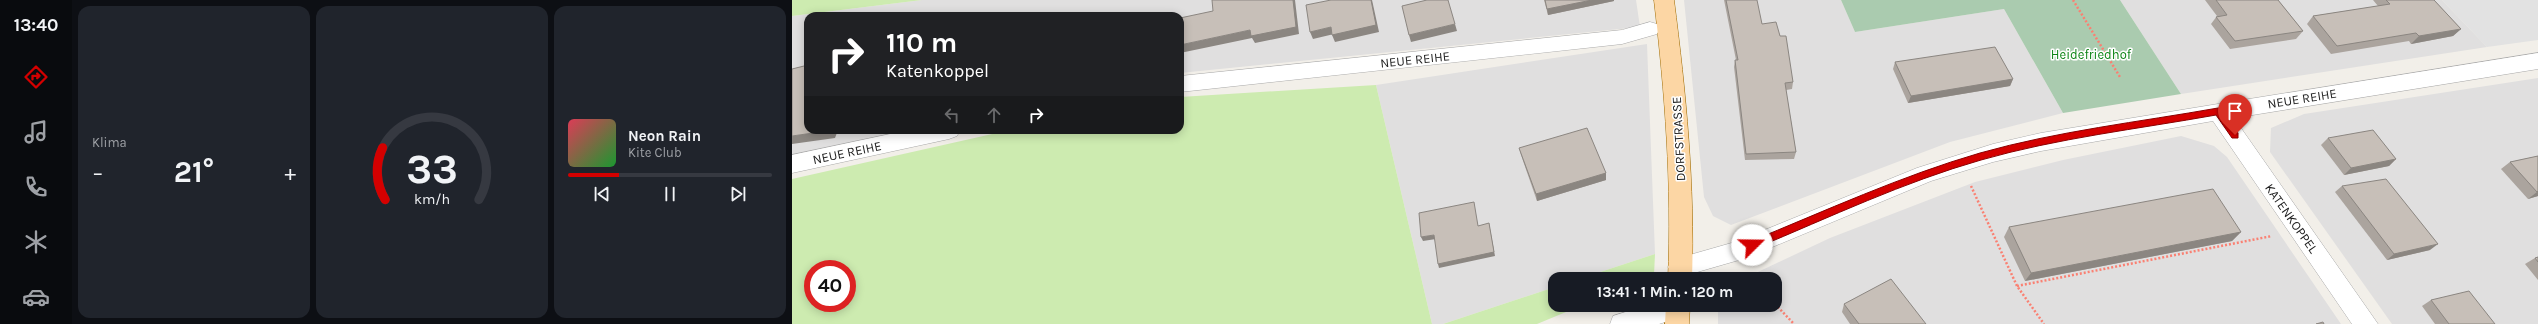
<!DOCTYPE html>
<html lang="de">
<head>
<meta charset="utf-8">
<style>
  body { margin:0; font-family:Karla,sans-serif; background:#20242c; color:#f1f3f6; height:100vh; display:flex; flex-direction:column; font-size:15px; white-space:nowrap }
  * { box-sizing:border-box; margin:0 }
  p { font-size:13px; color:#9ea1a6 }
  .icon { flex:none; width:22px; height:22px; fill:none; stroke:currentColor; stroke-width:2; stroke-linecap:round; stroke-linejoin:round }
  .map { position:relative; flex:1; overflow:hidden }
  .panel { display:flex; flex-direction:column; gap:6px; padding:6px; background:#0d0f14; width:720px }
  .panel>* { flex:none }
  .top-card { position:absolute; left:12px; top:12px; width:380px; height:122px; border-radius:12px; box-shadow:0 2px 10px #0003; background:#202124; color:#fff; overflow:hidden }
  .speed { position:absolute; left:12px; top:260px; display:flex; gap:8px; font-size:20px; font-weight:700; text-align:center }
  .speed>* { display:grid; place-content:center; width:52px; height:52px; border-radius:50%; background:#171b24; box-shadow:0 2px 10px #0003; line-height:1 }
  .speed .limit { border:6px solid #d22; background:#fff; color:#111 }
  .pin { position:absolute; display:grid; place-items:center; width:34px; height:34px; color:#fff; margin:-41px -17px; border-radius:50% 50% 50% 0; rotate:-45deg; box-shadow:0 0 4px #0007 }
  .pin .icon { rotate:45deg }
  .me { position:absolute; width:44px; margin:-22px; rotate:68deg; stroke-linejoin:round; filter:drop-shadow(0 0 3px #0008) }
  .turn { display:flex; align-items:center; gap:14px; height:84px; padding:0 16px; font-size:18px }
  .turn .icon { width:52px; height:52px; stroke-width:2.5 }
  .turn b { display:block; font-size:28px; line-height:34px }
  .lanes { display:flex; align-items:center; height:38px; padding:0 16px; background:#0003; justify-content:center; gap:20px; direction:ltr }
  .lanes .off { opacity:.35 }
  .big { font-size:30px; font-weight:700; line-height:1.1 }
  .panel .widget { flex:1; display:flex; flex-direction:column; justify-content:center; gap:6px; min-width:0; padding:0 14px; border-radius:12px; background:#20242c }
  .panel .dial { align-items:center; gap:0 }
  .dial svg { height:104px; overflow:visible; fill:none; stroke:#363941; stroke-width:7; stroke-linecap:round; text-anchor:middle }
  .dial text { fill:#f1f3f6; stroke:none }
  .song { display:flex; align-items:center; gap:12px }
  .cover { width:48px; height:48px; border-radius:6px; background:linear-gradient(135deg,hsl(350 70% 55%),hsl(130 70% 35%)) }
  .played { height:4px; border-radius:2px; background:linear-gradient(90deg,#d40000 25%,#363941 25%) }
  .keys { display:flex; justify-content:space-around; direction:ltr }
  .heat { display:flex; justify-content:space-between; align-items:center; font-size:22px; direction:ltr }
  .panel .tiles { flex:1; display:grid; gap:6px; grid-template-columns:repeat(3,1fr) }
  .trip { position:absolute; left:756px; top:272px; width:234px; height:40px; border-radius:12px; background:#171b24; box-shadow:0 2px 10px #0003; font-weight:700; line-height:40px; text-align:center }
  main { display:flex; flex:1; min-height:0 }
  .dock { display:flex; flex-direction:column; width:72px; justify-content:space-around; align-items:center; background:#090b0e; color:#9ea1a6 }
  .dock .icon { width:28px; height:28px }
  .dock .active { color:#d40000 }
  .dock b { font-size:18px; color:#f1f3f6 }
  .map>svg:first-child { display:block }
</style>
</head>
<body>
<main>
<nav class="dock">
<b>13:40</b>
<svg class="icon active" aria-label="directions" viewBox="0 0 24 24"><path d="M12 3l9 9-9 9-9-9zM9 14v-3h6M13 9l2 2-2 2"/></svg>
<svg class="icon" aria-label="music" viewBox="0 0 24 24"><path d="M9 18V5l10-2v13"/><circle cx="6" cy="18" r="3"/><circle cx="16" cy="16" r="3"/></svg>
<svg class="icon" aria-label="phone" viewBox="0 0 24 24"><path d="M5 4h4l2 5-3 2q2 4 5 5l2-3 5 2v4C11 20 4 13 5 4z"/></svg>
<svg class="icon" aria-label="climate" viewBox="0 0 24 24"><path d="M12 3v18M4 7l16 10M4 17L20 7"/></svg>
<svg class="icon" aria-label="car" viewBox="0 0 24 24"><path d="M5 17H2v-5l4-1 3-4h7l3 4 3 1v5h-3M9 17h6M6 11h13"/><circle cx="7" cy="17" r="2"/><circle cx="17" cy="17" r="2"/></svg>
</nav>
<section class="panel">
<div class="tiles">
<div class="widget"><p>Klima</p>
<div class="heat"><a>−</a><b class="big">21°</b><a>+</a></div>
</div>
<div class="widget dial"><svg viewBox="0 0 100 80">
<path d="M14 69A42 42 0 1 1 86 69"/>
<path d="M14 69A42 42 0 0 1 12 29" stroke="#d40000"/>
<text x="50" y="56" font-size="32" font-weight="700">33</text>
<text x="50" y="72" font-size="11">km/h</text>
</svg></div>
<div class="widget">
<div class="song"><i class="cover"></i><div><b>Neon Rain</b><p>Kite Club</p></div></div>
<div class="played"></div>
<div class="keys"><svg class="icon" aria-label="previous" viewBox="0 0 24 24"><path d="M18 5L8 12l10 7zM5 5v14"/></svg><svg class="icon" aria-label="pause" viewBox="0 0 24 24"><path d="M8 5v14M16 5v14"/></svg><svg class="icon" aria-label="next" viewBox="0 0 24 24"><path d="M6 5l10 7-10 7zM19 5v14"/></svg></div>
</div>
</div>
</section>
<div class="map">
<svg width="1746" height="324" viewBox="0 0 1746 324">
  <rect width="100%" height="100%" fill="#f2efe9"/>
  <g fill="#e0dfdf">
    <polygon points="130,0 844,0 848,27 388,73 388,16 16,16 16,130 118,130 0,155 0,16"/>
    <polygon points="892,0 1049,0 1063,32 1212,9 1271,113 1158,142 939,225 921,216 912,197"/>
    <polygon points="1328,0 1650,0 1695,47 1389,94"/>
    <polygon points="855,44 863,254 787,279 763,279 763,287 651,324 640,324 584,85"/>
    <polygon points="1746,78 1746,324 1600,324 1478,152 1479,128 1512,114"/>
    <polygon points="1389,136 1422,146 1435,157 1549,324 926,324 926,305 983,305 983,279 951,279 1038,238 1183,182 1271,160"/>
  </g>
  <g fill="#cdebb0" fill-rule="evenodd">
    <polygon points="0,0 130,0 0,16"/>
    <path d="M 584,85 L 640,324 L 0,324 L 0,179 L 218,130 L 388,130 L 388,97 ZM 21,269 L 55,269 L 55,303 L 21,303 Z"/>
    <polygon points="863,254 862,275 853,279 787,279"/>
    <polygon points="763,287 763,305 791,305 745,324 651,324"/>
  </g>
  <polygon fill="#aacbaf" points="1049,0 1328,0 1389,94 1271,113 1212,9 1063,32"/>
  <polygon fill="#e2e2e2" points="1650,0 1746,0 1746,40 1695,47"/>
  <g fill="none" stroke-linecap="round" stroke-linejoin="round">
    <defs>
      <g id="minor">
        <polygon points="858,22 865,24 868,29 865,34 830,44 388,92 388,76 830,30"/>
        <polygon points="1746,53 1746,69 1442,118 1586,324 1560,324 1421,121 1249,151 1201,162 1139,181 954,258 888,277 880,274 876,267 880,260 943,242 1125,168 1201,144 1249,133 1426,104"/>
        <polygon points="117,130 168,130 165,136 157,139 0,173 0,155"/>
        <polygon points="856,305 897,305 898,307 895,315 867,324 818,324 821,316"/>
      </g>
      <g id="major">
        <path d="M 862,0 L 882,0 C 894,93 903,185 900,279 L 876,279 C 880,185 873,93 862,0 Z"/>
        <polygon points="874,305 898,305 897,324 873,324"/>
      </g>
    </defs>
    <use href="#minor" stroke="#a9a9a9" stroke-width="1"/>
    <use href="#major" stroke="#a06b00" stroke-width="1"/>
    <g stroke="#fa8072" stroke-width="2.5" stroke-dasharray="2 2" stroke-linecap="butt">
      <polyline points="1281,0 1328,77"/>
      <polyline points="1179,186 1225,286 1252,324"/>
      <polyline points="961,273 965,279"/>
      <polyline points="1225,286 1480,236"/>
      <polyline points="983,304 1002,324"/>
    </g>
    <use href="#minor" fill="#fff" fill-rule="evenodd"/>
    <use href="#major" fill="#fcd6a4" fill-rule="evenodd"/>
  </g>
  <g fill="#aba49e">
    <polygon points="752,0 822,0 822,1 756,15"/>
    <polygon points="932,0 934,0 970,24 1001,82 1000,89 994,90 1004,152 1002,159 953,160 942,67 943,60 944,60"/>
    <polygon points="1413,0 1486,0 1511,31 1504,39 1438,49 1419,24 1425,16"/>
    <polygon points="1581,0 1642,0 1669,29 1661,36 1619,44 1617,41 1539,54 1515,24 1521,16 1586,6"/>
    <polygon points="1103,62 1221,79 1218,86 1116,103 1101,69"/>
    <polygon points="1536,138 1604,159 1597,166 1552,175 1529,145"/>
    <polygon points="727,148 814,173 814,180 745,201 729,155"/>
    <polygon points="1746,156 1746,196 1736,199 1709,169 1718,162"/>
    <polygon points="1550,186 1638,250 1595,260 1543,192"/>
    <polygon points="1217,227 1449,232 1440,241 1233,281 1212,237"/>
    <polygon points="1746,257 1746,280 1733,264 1743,258"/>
    <polygon points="1639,300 1703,324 1643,324 1630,306"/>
    <polygon points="1052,304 1134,324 1058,324 1050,312"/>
  </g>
  <g fill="#8b8681">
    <polygon points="501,0 503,0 507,34 463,43 460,38 388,53 388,45 458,30"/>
    <polygon points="579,0 580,0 587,32 543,42 540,35"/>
    <polygon points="800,0 822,0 822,1 756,15 755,9"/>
    <polygon points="663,24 665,31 619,42 617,35"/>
    <polygon points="539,27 542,34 521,39 518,32"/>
    <polygon points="1669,29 1661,36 1619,44 1627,36"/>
    <polygon points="1221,79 1218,86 1116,103 1119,96"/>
    <polygon points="35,130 46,130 43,138 0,144 0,136"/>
    <polygon points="1604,159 1597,166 1552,175 1559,168"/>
    <polygon points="814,173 814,180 745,201 744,194"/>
    <polygon points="1746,191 1746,196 1736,199 1745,192"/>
    <polygon points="697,223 703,256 647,268 646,264"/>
    <polygon points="1449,232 1440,241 1233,281 1239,273"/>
    <polygon points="642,235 644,239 631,241 629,237"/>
    <polygon points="1646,244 1638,250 1595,260 1602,254"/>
  </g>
  <g fill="#c7bfb8" stroke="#8b8681">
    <polygon points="420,0 501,0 504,27 459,36 458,30 388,45 388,18 421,11"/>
    <polygon points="539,0 579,0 584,25 540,35 539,27 518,32 514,5"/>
    <polygon points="635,0 656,0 663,24 617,35 610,6"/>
    <polygon points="753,0 800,0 755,9"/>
    <polygon points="934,0 965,0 970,24 984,22 988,36 994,36 1001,82 993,83 1004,152 954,154 943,60 946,60"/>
    <polygon points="1424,0 1486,0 1511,31 1443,41 1424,17 1435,15"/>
    <polygon points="1594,0 1642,0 1669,29 1627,36 1624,33 1545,46 1521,16 1598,4"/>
    <polygon points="341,14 341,16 330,16"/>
    <polygon points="1203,47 1221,79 1119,96 1103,62"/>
    <polygon points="16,65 16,130 35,130 35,131 0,136 0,69"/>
    <polygon points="795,128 814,173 744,194 727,148"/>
    <polygon points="1581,130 1604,159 1559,168 1536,138"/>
    <polygon points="1746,156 1746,191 1745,192 1718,162"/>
    <polygon points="1594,179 1646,244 1602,254 1550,186"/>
    <polygon points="1421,189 1449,232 1239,273 1217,227"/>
    <polygon points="682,202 686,226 697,223 702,252 646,264 642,235 629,237 627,213"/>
    <polygon points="1746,257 1746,262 1743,258"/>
    <polygon points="1099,279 1134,324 1067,324 1052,304"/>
    <polygon points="1677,291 1703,324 1657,324 1639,300"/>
    <polygon points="1531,322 1532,324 1524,324"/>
  </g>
  <path fill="#d40000" stroke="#8a0000" d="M 1426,108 L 1429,109 L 1446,133 L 1446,138 L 1440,138 L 1424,115 C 1346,129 1266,138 1189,160 C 1112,182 1038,217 964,248 L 960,249 L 955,245 L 957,242 C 1033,211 1109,176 1188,153 C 1266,131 1347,122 1426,108 Z"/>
  <g text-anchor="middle" stroke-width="3" stroke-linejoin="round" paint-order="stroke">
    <g font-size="13" fill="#0c8416" stroke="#fff">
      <text x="1299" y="59">Heidefriedhof</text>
    </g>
    <g font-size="13" fill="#222" stroke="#fff">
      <text transform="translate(623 59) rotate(-6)" y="5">NEUE REIHE</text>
      <text transform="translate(1510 98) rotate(-9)" y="5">NEUE REIHE</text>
      <text transform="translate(886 139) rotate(-93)" y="5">DORFSTRASSE</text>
      <text transform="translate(55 152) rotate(-12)" y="5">NEUE REIHE</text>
      <text transform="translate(1500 218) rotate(55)" y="5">KATENKOPPEL</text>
    </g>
  </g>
</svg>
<div class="speed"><div class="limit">40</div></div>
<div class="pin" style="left:1443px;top:135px;background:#d93025"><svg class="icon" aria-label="arrive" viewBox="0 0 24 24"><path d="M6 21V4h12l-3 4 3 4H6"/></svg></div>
<svg class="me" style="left:960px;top:245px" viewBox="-20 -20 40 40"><circle r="19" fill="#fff"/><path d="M0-13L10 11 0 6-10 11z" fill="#d40000"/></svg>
<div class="trip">13:41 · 1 Min. · 120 m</div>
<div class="top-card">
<div class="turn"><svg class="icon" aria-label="right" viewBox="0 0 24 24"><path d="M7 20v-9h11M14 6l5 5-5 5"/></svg><div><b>110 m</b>Katenkoppel</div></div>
<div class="lanes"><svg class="icon off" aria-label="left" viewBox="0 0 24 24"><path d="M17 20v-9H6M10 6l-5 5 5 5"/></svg><svg class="icon off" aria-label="ahead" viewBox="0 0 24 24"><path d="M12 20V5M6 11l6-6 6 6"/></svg><svg class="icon" aria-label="right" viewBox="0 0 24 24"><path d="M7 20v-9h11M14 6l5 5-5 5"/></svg></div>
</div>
</div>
</main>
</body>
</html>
